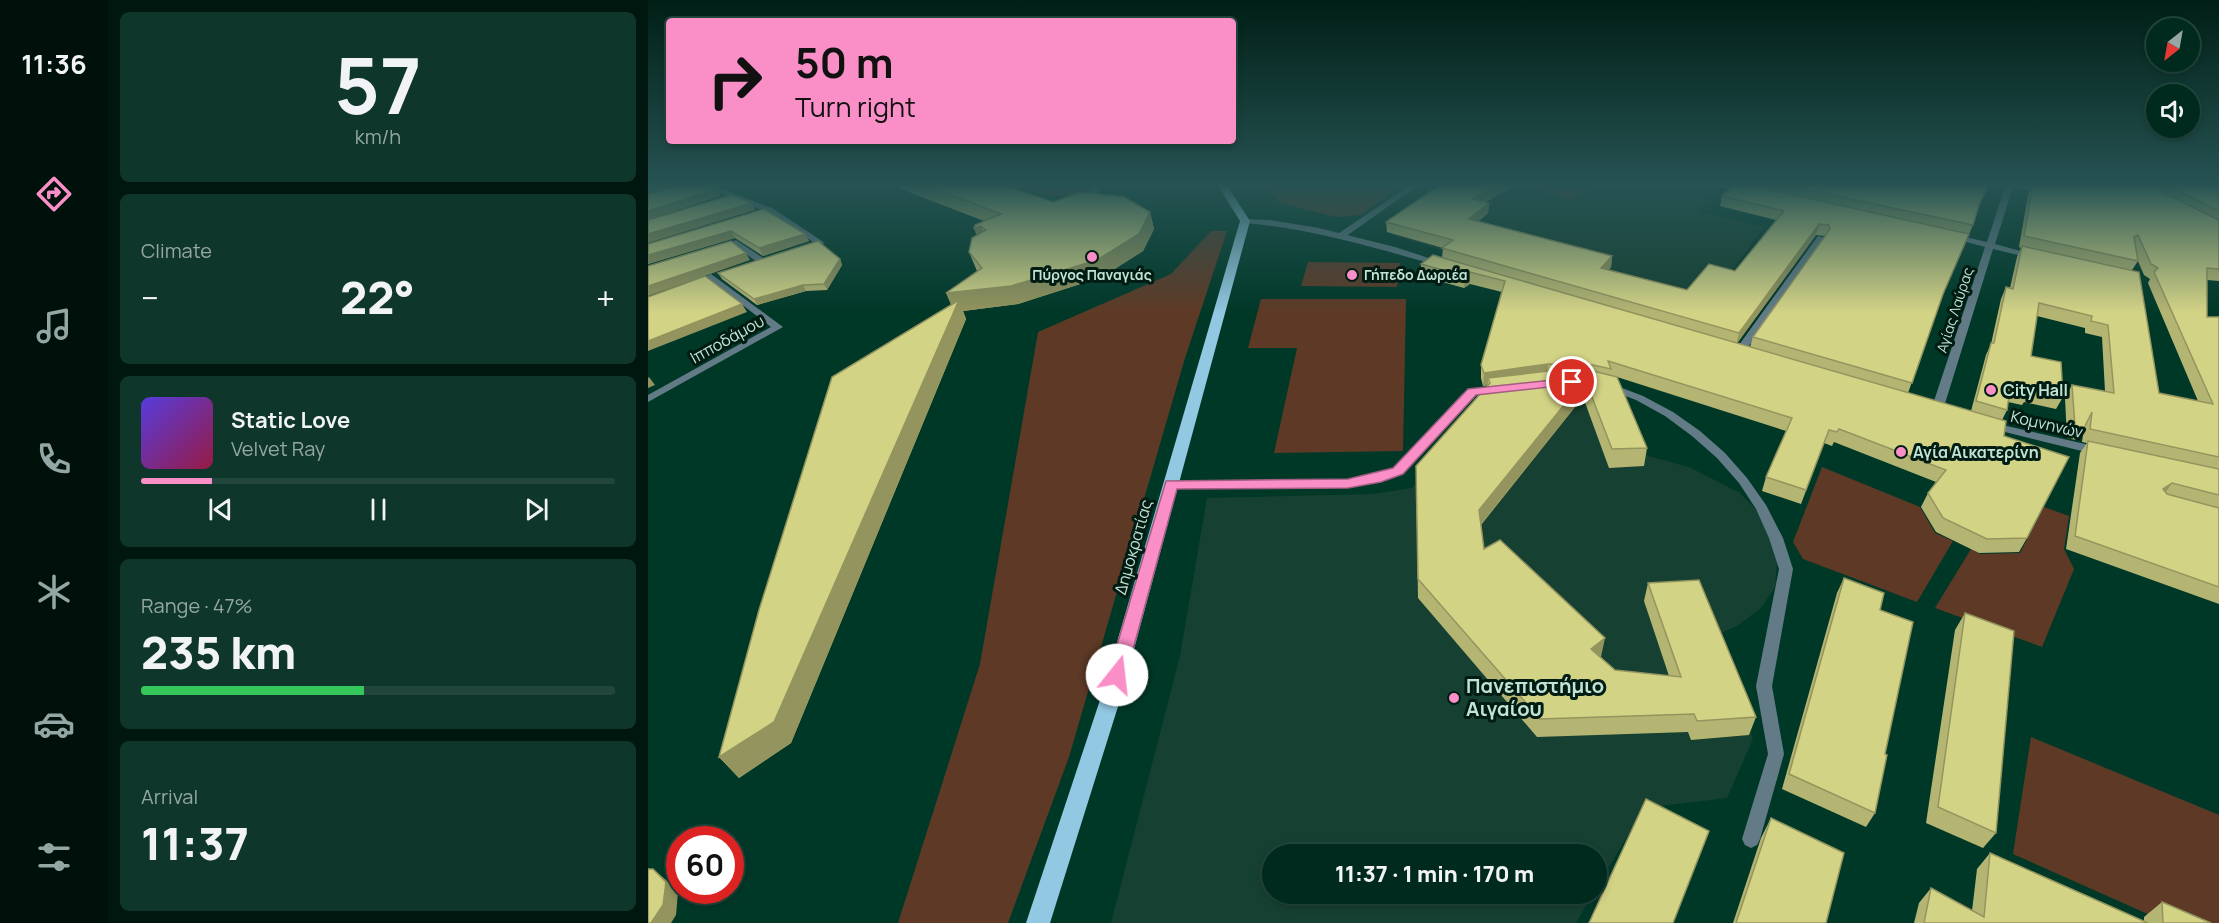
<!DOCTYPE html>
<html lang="en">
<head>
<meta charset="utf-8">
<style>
  body { margin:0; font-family:Manrope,sans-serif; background:#0e362b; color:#f1f3f6; height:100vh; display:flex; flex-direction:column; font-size:22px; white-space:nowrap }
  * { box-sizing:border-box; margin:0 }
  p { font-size:20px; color:#95a7a4 }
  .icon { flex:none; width:33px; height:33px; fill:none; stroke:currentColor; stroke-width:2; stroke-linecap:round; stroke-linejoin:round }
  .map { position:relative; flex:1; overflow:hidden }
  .side { display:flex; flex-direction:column; gap:12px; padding:12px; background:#001710; width:540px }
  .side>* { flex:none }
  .hud { position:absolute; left:18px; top:18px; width:570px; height:126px; border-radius:6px; box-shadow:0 3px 9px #0003,0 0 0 2px #22463c; background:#fa8fc7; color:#111; overflow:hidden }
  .needle { width:39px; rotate:211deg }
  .buttons { position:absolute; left:1498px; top:18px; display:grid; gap:12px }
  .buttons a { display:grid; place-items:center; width:54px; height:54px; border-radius:50%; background:#002a1e; box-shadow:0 3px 9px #0003,0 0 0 2px #22463c; font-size:30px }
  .speed { position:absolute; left:18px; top:826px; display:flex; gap:12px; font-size:30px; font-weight:700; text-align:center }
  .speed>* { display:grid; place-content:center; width:78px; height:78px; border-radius:50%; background:#002a1e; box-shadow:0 3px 9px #0003,0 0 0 2px #22463c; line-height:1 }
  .speed .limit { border:9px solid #d22; background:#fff; color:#111 }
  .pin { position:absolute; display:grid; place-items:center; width:51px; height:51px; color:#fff; margin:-26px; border:3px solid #fff; border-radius:50%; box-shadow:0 2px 6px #0007 }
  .me { position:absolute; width:66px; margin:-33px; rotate:16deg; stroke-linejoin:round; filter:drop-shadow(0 0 4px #0008) }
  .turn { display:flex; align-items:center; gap:21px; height:126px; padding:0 30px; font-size:27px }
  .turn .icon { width:78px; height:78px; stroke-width:2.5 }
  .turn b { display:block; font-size:42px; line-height:51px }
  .big { font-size:45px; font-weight:800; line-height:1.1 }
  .side .widget { flex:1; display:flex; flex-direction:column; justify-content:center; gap:9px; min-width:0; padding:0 21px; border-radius:9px; background:#0e362b }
  .side .dial { align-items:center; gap:0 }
  .dial b { font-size:78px; line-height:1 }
  .song { display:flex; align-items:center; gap:18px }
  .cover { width:72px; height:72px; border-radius:9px; background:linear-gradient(135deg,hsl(250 70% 55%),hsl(340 70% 35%)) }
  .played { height:6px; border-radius:3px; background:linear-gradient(90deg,#fa8fc7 15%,#22463c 15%) }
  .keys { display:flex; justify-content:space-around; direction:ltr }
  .heat { display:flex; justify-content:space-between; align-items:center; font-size:33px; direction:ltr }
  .charge { height:9px; border-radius:4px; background:linear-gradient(90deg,#34c759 47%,#22463c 0) }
  .trip { position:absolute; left:614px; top:844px; width:345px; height:60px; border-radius:30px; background:#002a1e; box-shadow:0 3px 9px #0003,0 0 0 2px #22463c; font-weight:800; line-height:60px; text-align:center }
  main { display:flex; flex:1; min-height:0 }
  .tabs { display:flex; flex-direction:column; width:108px; justify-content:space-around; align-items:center; background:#00110c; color:#95a7a4 }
  .tabs .icon { width:42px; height:42px }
  .tabs .active { color:#fa8fc7 }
  .tabs b { font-size:27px; color:#f1f3f6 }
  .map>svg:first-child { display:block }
</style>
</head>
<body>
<main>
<nav class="tabs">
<b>11:36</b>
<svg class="icon active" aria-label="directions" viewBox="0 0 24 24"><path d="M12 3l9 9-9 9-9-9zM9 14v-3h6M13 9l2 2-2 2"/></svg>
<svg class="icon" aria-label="music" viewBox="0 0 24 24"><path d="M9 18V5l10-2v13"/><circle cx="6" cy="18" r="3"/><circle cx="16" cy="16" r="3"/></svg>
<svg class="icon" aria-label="phone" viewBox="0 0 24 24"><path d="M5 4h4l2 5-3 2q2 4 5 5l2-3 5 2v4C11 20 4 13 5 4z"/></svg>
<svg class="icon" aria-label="climate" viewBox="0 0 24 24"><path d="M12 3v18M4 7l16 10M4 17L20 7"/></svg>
<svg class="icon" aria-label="car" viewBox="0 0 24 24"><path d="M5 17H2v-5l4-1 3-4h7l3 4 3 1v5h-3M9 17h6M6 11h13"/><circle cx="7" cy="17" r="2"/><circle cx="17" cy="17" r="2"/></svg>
<svg class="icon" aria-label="filters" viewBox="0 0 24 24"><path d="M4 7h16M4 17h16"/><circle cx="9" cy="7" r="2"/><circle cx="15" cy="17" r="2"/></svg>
</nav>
<section class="side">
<div class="widget dial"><b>57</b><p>km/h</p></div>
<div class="widget"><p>Climate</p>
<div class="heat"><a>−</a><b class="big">22°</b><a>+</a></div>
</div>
<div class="widget">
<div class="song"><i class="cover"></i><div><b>Static Love</b><p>Velvet Ray</p></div></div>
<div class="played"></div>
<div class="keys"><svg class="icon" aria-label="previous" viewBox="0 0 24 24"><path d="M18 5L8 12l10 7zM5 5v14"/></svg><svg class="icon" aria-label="pause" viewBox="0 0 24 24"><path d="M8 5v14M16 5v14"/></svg><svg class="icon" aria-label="next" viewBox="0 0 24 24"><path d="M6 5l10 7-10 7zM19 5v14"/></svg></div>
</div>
<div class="widget"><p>Range · 47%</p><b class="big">235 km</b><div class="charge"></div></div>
<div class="widget"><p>Arrival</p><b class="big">11:37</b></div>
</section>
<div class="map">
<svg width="1571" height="923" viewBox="0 0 1571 923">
  <rect width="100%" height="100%" fill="#003828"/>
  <g fill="#164032">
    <polygon points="794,184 1044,184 1069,189 1050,211 1116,227 1045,324 744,235 738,223"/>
    <polygon points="968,394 1000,456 1041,467 1092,493 1111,513 1130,551 1127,587 1113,608 1089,626 1069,635 1105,739 1079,798 996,808 948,889 948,855 624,855 624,894 945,894 928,923 463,923 532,656 559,498 724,494 764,488 842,396"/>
  </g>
  <g fill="#5e3a26">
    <polygon points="342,184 417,184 425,186 446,184 439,194 409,196"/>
    <polygon points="614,184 756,184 713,215 688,217 632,203"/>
    <polygon points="877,184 955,184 920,200"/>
    <polygon points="563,231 579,231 537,358 421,757 360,923 250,923 332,664 390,332 523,274"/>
    <polygon points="660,262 752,263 749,287 653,286"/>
    <polygon points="613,299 758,299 755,451 626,453 649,348 600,348"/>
    <polygon points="1174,467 1272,507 1287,533 1305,541 1269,602 1155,559 1145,542"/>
    <polygon points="1396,507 1421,516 1416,549 1426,569 1394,647 1287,608 1323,549 1332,554 1372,553"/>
    <polygon points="1383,737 1571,815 1571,923 1520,923 1365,854"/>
  </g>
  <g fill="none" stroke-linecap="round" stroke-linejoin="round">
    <g fill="#627b87" fill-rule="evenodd">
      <polygon points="1170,236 1177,238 1096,353 1088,353 1088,349"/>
      <polygon points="961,383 995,396 1025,412 1052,431 1077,453 1099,478 1118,505 1135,538 1145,569 1124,686 1136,754 1112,839 1109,845 1103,848 1097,845 1094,839 1120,754 1108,686 1131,569 1121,538 1108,509 1091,483 1069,458 1044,436 1017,416 988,400 957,388 956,386 957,384"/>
      <polygon points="852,386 857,389 856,391 827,395 822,398 754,474 732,482 700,487 523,489 517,485 523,481 700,479 726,475 746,468 814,394 824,389"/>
    </g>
    <g fill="#627b87" fill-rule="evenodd">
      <polygon points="52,184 62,184 124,208 177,243 170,245 118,212"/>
      <polygon points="449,184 457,184 436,206 430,206 430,202"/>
      <polygon points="88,240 115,258 115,262 109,262 87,246 70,251 66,248"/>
    </g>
    <g fill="#627b87" fill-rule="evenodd">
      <polygon points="764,184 772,184 697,237 691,237 691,233"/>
      <polygon points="1061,184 1074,184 1101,191 1097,193"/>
      <polygon points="1358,184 1366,184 1347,244 1391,256 1387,259 1345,249 1295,410 1293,412 1285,412 1283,410 1337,247 1300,237 1304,234 1339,242"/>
      <polygon points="63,274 135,327 0,402 0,395 123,327 62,280 46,286 41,283"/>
    </g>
    <g fill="#627b87" fill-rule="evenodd">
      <path d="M 594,219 L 622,220 L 671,228 L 747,247 L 796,263 L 792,266 C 727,248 665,229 597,223 L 593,221 Z"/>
      <polygon points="1341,422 1450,447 1456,451 1450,455 1337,427 1335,425"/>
    </g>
    <polygon fill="#92c8e1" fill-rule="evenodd" points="569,184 578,184 602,221 473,697 402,923 378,923 453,697 592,221"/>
  </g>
  <g fill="#b5b573" fill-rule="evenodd">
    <polygon points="240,184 352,184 405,202 502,212 506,229 495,251 454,277 370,304 315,311 318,319 143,743 91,778 71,757 303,305 329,271 321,252 329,236 326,228 336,221"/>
    <path d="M 798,184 L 864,184 L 864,187 L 837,202 L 841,203 L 840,213 L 830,221 L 964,256 L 963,267 L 960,270 L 1039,290 L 1087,271 L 1128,220 L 1072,206 L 1074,196 L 1087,184 L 1342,184 L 1330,208 L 1325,225 L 1294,296 L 1260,393 L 1323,411 L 1338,355 L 1343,344 L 1353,299 L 1358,287 L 1362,288 L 1369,257 L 1373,248 L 1371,247 L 1381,190 L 1367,188 L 1366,184 L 1571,184 L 1571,281 L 1559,280 L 1559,317 L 1571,317 L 1571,604 L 1418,549 L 1432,453 L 1439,443 L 1434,442 L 1436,427 L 1428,440 L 1419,438 L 1417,398 L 1424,385 L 1457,391 L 1454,337 L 1437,333 L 1437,328 L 1389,316 L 1383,356 L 1415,397 L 1408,409 L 1376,402 L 1374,405 L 1360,402 L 1359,410 L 1354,420 L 1356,436 L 1379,538 L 1371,552 L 1331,553 L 1288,532 L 1273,507 L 1280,493 L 1288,482 L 1186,442 L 1184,446 L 1176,443 L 1153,504 L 1114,491 L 1118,477 L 1138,431 L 969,377 L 999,448 L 996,466 L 961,468 L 935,397 L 833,525 L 836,549 L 967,670 L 1021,676 L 996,601 L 1000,583 L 1108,717 L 1101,735 L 1043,740 L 1040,732 L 889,737 L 770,598 L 768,466 L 840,385 L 835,386 L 833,378 L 833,365 L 854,292 L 822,284 L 816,288 L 773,276 L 773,264 L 794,258 L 795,248 L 739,232 L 738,222 ZM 1168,235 L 1177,236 L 1105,337 L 1102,347 L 1089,343 ZM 1489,259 L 1496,275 L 1502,279 L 1500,283 L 1550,401 L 1511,393 L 1484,270 L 1490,261 Z"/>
    <polygon points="116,209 157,234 161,241 115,256 87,238 0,264 0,244"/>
    <polygon points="192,259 194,265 179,290 158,291 109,305 74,279 70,273"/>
    <polygon points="1196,578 1232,610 1227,813 1218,827 1134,789 1189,593"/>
    <polygon points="1317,613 1348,833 1335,848 1278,823 1307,630"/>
    <polygon points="1123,818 1178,923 1085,923 1113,838"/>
    <polygon points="1342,853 1496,921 1496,917 1514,902 1563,923 1266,923 1271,903 1283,888 1324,911 1329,869"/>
  </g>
  <g fill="#94945e">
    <polygon points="10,184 35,184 0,195 0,187"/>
    <polygon points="852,184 864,184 864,187 825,209 825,199"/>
    <polygon points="69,189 73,196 0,220 0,211"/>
    <polygon points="104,203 107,210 0,243 0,234"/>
    <polygon points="841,203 840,213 821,230 821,219"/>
    <polygon points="502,212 506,229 495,251 454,277 370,304 315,311 318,319 143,743 91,778 71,757 306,312 298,293"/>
    <polygon points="1171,224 1168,235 1088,345 1091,333"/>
    <polygon points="333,226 339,243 333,245 326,228"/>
    <polygon points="83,231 87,238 0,264 0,255"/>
    <polygon points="157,234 161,241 115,256 111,248"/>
    <polygon points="98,253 102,260 0,296 0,286"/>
    <polygon points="964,256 963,267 951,279 953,268"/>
    <polygon points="192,259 194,265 179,290 176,284"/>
    <polygon points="822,272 822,284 816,288 817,276"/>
    <polygon points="155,285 158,291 109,305 106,299"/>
    <polygon points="94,304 99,312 0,351 0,341"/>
    <polygon points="900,364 899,377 840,378 840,385 835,386 836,373"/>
    <polygon points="1,377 7,385 0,388 0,378"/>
    <polygon points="937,379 935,397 830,528 831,510"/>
    <polygon points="1524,483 1515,496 1515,489"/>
    <polygon points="957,638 953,657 940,667 943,649"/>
    <polygon points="5,869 18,880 30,892 28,915 23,923 3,923"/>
  </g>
  <g fill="#d3d386" stroke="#94945e" stroke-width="1.5">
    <polygon points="0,184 10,184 0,187"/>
    <polygon points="35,184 55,184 69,189 0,211 0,194"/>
    <polygon points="275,184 352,184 405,202 433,192 476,197 502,212 491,234 449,260 363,286 298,293 334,268 321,252 324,238 338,230 333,226 326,228 327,225 353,214"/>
    <polygon points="798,184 852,184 825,199 841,203 821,219 964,256 953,268 1039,290 1061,264 1087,271 1136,211 1074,196 1087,184 1096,184 1321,234 1295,294 1264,383 1105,337 1182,229 1181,225 1171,224 1091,333 794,248 805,240 738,222 789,187"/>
    <polygon points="1132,184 1341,184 1332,202 1325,225"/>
    <polygon points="1385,184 1498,184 1571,220 1571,269 1559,268 1559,317 1571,317 1571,457 1442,429 1444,412 1436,428 1427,426 1424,385 1466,393 1460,325 1443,321 1444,316 1391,303 1383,356 1413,362 1415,397 1381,389 1381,393 1362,389 1359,410 1328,401 1343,343 1346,343 1358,287 1365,289 1374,246 1491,272 1511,393 1565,404 1506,272 1510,268 1503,264 1490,235 1486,237 1490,261 1376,236"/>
    <polygon points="1517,184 1571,184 1571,211"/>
    <polygon points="83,195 104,203 0,234 0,220"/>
    <polygon points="116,209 157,234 111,248 83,231 0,255 0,244"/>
    <polygon points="83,241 98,253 0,286 0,266"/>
    <polygon points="170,241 192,259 176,284 155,285 106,299 70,273"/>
    <polygon points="785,255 1358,421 1356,436 1421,457 1379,538 1339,539 1295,518 1280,493 1298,470 1191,429 1189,432 1181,430 1158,490 1118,477 1144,418 960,361 963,369 945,365 900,364 836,373 833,365 857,281 822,272 817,276 773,264"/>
    <polygon points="57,276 94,304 0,341 0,297"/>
    <polygon points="311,300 126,722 71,757 111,610 184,377"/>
    <polygon points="901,371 945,371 969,377 999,448 964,449 937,379 831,510 836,549 852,540 957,638 943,649 967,670 1033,677 1000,583 1051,580 1108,717 1049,721 1046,714 892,719 770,579 768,466 842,383 840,378"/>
    <polygon points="1440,441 1571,469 1571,495 1524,483 1515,489 1519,494 1571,508 1571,587 1427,536"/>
    <polygon points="1196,578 1236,593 1232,610 1265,622 1237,754 1239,755 1227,813 1141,774"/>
    <polygon points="1317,613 1366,631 1348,833 1290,807"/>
    <polygon points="998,799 1061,831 1025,923 941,923"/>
    <polygon points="1123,818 1196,853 1178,923 1088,923"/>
    <polygon points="1342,853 1500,923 1276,923 1283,888 1336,917"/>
    <polygon points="0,869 5,869 18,882 15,905 3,923 0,923"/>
    <polygon points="1514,902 1563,923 1515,923"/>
  </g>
  <linearGradient id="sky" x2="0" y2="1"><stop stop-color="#001f16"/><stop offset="0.59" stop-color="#265353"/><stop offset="1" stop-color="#265353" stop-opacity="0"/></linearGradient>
  <rect width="1571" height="313" fill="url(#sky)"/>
  <polygon fill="#fa8fc7" stroke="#a25d81" stroke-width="1.5" points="924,378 931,382 929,384 828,395 755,474 733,482 700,488 529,489 478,675 475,680 469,683 463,680 460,675 518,481 700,479 745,468 820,389"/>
  <g fill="#fa8fc7" stroke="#011c13" stroke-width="2">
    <circle cx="444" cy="257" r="6"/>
    <circle cx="704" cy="275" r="6"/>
    <circle cx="1343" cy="390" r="6"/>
    <circle cx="1253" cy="452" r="6"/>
    <circle cx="806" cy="698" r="6"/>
  </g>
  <g text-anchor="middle" stroke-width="6" stroke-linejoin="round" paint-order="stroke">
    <g font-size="14" font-weight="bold" fill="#c3e3d5" stroke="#011c13">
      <text x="444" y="280">Πύργος Παναγιάς</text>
      <text x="716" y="280" text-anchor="start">Γήπεδο Δωριέα</text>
    </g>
    <g font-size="14" fill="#c3e3d5" stroke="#011c13">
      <text transform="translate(1307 310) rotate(-72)" y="5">Αγίας Λαύρας</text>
    </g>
    <g font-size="16" fill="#c3e3d5" stroke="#011c13">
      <text transform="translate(79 339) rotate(-29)" y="6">Ιπποδάμου</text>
      <text transform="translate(1399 424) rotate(13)" y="6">Κομνηνών</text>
      <text transform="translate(485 547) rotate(-74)" y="6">Δημοκρατίας</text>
    </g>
    <g font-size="16" font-weight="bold" fill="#c3e3d5" stroke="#011c13" text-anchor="start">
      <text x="1355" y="396">City Hall</text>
      <text x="1265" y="458">Αγία Αικατερίνη</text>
    </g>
    <g font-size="20" font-weight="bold" fill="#c3e3d5" stroke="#011c13" text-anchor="start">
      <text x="818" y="693">Πανεπιστήμιο<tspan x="818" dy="23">Αιγαίου</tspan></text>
    </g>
  </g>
</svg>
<div class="buttons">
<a><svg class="needle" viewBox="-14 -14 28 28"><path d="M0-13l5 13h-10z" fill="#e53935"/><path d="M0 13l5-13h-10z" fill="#95a7a4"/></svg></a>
<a><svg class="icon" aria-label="sound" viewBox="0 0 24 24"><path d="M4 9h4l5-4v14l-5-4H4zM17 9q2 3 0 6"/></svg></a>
</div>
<div class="speed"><div class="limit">60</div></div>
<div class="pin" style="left:924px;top:382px;background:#d93025"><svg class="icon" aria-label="arrive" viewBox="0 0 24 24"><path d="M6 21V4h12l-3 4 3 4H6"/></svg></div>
<svg class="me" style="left:469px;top:675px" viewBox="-20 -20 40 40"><circle r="19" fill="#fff"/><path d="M0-13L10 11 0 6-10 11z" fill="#fa8fc7"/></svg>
<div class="trip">11:37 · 1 min · 170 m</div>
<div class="hud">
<div class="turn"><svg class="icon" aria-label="right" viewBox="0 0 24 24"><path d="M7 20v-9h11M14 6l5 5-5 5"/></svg><div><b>50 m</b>Turn right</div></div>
</div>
</div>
</main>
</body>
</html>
